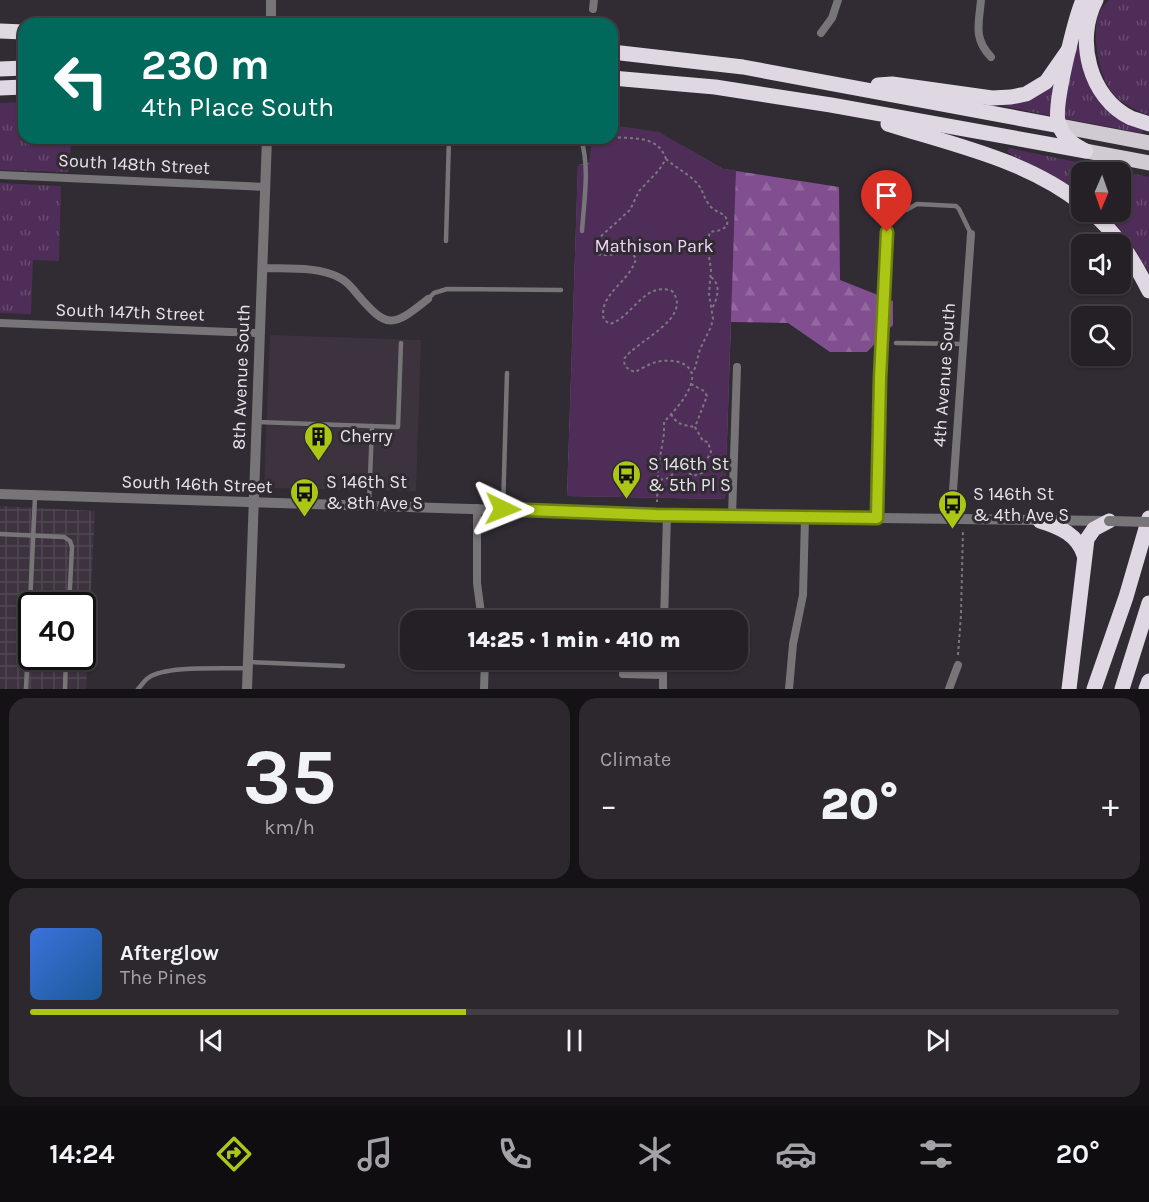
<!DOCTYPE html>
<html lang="en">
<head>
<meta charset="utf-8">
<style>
  body { margin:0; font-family:Karla,sans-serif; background:#2d282e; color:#f1f3f6; height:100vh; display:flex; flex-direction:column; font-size:22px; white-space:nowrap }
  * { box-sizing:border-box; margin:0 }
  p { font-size:20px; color:#a3a3a7 }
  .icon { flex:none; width:33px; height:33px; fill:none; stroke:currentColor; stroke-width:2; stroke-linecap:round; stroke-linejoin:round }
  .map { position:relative; height:689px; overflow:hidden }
  .panel { display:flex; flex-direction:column; gap:9px; padding:9px; background:#141215; flex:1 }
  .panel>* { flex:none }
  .top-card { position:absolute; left:18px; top:18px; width:600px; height:126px; border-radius:18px; box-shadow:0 2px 4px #0004,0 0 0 2px #423e43; background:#00695c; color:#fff; overflow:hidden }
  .needle { width:39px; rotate:182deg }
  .tools { position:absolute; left:1071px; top:162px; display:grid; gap:12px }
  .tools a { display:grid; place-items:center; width:60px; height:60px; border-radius:12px; background:#252026; box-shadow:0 2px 4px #0004,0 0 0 2px #423e43; font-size:30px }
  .speed { position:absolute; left:18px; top:592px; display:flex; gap:12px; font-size:30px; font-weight:700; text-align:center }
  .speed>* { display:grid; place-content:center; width:78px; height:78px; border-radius:50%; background:#252026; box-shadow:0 2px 4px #0004,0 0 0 2px #423e43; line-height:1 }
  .speed .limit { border:3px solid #111; border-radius:9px; background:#fff; color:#111 }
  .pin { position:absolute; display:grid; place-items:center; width:51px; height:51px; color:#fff; margin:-62px -26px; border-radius:50% 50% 50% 0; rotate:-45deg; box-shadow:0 0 6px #0007 }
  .pin .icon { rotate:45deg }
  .me { position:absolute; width:66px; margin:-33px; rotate:92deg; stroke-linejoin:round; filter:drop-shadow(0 0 4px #0008) }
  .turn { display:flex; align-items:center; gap:21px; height:126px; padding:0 24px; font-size:27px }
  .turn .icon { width:78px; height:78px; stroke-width:2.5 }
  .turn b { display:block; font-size:42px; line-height:51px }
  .big { font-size:45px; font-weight:800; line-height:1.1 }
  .panel .card { flex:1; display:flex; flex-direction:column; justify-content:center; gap:9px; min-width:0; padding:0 21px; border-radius:18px; background:#2d282e }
  .panel .dial { align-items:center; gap:0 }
  .dial b { font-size:78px; line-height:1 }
  .song { display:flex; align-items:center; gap:18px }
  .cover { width:72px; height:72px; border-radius:9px; background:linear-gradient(135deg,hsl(220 70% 55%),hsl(210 70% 35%)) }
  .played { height:6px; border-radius:3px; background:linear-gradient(90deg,#abc615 40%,#423e43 40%) }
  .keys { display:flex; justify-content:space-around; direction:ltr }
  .heat { display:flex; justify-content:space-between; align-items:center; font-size:33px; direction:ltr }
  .panel .tiles { flex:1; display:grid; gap:9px; grid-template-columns:1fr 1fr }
  .card:last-child { grid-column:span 2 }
  .trip { position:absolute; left:400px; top:610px; width:348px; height:60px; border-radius:18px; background:#252026; box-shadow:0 2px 4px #0004,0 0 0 2px #423e43; font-weight:800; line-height:60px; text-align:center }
  .tab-bar { display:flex; height:96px; justify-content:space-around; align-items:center; background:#0f0d0f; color:#a3a3a7 }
  .tab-bar .icon { width:42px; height:42px }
  .tab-bar .active { color:#abc615 }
  .tab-bar b { font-size:27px; color:#f1f3f6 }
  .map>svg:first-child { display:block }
</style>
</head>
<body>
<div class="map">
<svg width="1149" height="689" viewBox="0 0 1149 689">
  <defs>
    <pattern id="industrial-grid" width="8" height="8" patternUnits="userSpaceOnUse" patternTransform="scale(1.5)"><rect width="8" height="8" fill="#3c333f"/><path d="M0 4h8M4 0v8" fill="none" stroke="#4f4752"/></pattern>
    <pattern id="grass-tufts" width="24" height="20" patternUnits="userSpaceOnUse" patternTransform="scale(1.5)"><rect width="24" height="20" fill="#4e2e58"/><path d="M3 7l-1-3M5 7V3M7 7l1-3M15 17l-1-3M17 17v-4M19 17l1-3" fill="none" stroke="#684c70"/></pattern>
    <pattern id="forest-firs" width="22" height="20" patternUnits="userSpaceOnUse" patternTransform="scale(1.5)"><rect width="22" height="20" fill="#814f90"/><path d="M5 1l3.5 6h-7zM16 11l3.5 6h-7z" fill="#9368a0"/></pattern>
  </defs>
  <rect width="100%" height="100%" fill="#312b33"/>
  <polygon fill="#3c333f" points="270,335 421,340 416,491 264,488"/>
  <path fill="url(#industrial-grid)" fill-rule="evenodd" d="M 0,506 L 95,511 L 86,689 L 0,689 ZM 32,606 L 82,606 L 82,657 L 32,657 Z"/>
  <g fill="url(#grass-tufts)">
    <path d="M 1109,0 L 1149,0 L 1149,115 C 1138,111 1125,105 1116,97 C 1099,81 1090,32 1100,11 C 1102,7 1107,3 1109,0 Z"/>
    <polygon points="1079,25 1083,67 1144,130 1142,133 1062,118"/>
    <path d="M 1059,79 L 1052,116 L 993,104 C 1020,105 1040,100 1059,79 Z"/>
    <polygon points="24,102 24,138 71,138 69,172 0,170 0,103"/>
    <polygon points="1009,148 1149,177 1149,272 1124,234 1105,212 1120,212 1120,172 1082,172 1081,192 1007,152"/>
    <polygon points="0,183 61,186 59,261 33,260 31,314 0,313"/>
  </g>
  <polygon fill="url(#forest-firs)" points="683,146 723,169 839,187 840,280 893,301 893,325 867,352 830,352 788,323 731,322 725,499 567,496 578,165"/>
  <polygon fill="#4e2e58" points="612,125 659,132 723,169 736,170 725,499 567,496 578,165 589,164 592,138 612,138"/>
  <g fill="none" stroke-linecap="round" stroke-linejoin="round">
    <g stroke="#7c777e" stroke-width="2" stroke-dasharray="3 3" stroke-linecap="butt">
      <path d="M 612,137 C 633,139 658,135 666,159 L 659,170 L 639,191 L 630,210 L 600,237 L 595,244 L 597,254 C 608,257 620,252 632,254 L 636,258 C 631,282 597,294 604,320 L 610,324 C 633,317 644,281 672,291 C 694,318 636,341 624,359 C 624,367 627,369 635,372 C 641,369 649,364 656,362 C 672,358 698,362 691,384 C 686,399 674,411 664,422 L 664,434 L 658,469 L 657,502"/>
      <path d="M 666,159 C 675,167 687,173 696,182 C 703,189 704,200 711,207 C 718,214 729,213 727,226 L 721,230 L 710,232 L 707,243 L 711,270 L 709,294 L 713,319 L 711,327 L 700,349 L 695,368 L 692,373"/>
      <path d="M 711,277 C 722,286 717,298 712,309"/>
      <path d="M 671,414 C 677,425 684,425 695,427"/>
      <polyline points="660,480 669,478 679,467 693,476 702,473 705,463 711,452 708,442 703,441 695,427 707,396 704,391 691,384"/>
      <polyline points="958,655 961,615 963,529"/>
    </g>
    <g stroke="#787579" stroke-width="4.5">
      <path d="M 581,139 C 590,168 584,200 582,231"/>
      <polyline points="906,210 917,204 956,206 959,209 971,234"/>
      <polyline points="446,241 449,138"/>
      <polyline points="428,299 434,293 447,289 561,290"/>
      <polyline points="896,343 963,344"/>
      <polyline points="257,422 398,427 401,343"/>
      <polyline points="369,504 372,426"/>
      <polyline points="503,509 507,373"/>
      <polyline points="0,534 64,537 70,541 72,547 69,606"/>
      <polyline points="248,662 343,666"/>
      <polyline points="26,689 35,497"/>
      <polyline points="65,689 66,657"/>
      <path d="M 138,689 C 141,686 144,681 148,678 C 165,665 225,669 247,668"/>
    </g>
    <g stroke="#787579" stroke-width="8">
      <path d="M 981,0 C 979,24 973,38 991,57"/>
      <polyline points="593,9 594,0"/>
      <polyline points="821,33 832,18 838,0"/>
      <polyline points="578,138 581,139"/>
      <polyline points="0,175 265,187"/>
      <path d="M 262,268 C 287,269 318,266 340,278 C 348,282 352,288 357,294 C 387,329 392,328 428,299"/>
      <polyline points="0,323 259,333"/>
      <polyline points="477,508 477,583 482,621"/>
      <polyline points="732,516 737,367"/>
      <polyline points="877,518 880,379 887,232"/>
      <polyline points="951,519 971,234"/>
      <polyline points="664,621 667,515"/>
      <polyline points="623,674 663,675"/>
      <polyline points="484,689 485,660"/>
      <polyline points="663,689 663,660"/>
      <polyline points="789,689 793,644 803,595 805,518"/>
      <polyline points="949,689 958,665"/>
    </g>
    <g stroke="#787579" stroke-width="10">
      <polyline points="271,24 271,0"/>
      <polyline points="0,494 656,515 1105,521"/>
      <polyline points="247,689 267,138"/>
    </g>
    <g stroke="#d0cad3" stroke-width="15">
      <polyline points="1060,126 1149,143"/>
      <polyline points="1086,151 1149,163"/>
    </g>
    <g stroke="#dfd8e2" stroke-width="15">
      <path d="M 1096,0 C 1075,39 1089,98 1131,118 C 1137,120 1143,122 1149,124"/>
      <polyline points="0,31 24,32"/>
      <polyline points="612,52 743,67 1060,126"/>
      <polyline points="0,69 24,68"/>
      <polyline points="612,78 715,87 831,105 1086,151"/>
      <polyline points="878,85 892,84 992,98 1011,97 1026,94 1046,82 1069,49"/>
      <polyline points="0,88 24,87"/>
      <path d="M 888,124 C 954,145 1027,160 1082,204"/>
      <path d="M 1082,149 C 1070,143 1061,134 1058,121 C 1054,103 1075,19 1083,0"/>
      <path d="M 1091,212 C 1117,233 1134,261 1149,291"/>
      <path d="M 1040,521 C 1060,527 1078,535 1084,555"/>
      <polyline points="1069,689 1087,539 1094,529 1109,521"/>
      <polyline points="1094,689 1126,597 1149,518"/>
      <polyline points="1122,689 1149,603"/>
      <polyline points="1146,689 1149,681"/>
    </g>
    <polyline stroke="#787579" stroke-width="10" points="1109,521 1149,522"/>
  </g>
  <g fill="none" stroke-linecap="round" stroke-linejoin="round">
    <defs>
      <polyline id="route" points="503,509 656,515 877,518 880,379 887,232"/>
    </defs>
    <use href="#route" stroke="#6f810e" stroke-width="15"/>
    <use href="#route" stroke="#abc615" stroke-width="10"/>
  </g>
  <defs>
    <symbol id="building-pin" viewBox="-11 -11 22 30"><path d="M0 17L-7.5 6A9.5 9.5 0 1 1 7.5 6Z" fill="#abc615" stroke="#312b33"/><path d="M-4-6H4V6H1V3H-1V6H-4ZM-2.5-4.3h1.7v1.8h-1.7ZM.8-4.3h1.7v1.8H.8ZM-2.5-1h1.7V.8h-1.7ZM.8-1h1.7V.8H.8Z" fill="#111"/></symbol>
    <symbol id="bus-pin" viewBox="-11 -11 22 30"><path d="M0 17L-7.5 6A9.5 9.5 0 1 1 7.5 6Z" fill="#abc615" stroke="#312b33"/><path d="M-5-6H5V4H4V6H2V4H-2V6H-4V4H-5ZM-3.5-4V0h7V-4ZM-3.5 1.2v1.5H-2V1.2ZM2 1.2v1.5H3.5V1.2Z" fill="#111"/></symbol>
  </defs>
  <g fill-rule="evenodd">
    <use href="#building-pin" x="302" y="420" width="33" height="45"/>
    <use href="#bus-pin" x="610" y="458" width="33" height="45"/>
    <use href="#bus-pin" x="288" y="476" width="33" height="45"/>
    <use href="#bus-pin" x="936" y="488" width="33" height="45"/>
  </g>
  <g text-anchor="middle" stroke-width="6" stroke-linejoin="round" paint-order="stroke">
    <g font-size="18" fill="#e7e3e9" stroke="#312b33">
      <text transform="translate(134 164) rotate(3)" y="6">South 148th Street</text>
      <text transform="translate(130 312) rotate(2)" y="6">South 147th Street</text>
      <text transform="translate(944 375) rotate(-86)" y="6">4th Avenue South</text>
      <text transform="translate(241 377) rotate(-88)" y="6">8th Avenue South</text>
      <text transform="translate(197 484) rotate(2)" y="6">South 146th Street</text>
    </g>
    <g font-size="18" fill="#efd3f8" stroke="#312b33">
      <text x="654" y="252">Mathison Park</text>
    </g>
    <g font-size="18" fill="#e7e3e9" stroke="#312b33" text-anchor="start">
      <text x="340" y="442">Cherry</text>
      <text x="648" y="470">S 146th St<tspan x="648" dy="21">&amp; 5th Pl S</tspan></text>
      <text x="326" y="488">S 146th St<tspan x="326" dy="21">&amp; 8th Ave S</tspan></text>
      <text x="973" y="500">S 146th St<tspan x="973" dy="21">&amp; 4th Ave S</tspan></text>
    </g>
  </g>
</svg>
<div class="tools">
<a><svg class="needle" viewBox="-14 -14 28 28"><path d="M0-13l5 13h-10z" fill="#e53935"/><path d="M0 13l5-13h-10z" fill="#a3a3a7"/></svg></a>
<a><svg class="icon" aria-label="sound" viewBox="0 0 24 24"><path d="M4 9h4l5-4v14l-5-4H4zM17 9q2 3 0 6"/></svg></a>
<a><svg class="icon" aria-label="search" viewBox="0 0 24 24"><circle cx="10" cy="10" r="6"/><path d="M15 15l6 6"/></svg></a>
</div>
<div class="speed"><div class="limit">40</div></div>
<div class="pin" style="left:887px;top:232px;background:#d93025"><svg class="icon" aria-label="arrive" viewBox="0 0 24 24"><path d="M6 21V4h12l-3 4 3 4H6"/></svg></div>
<svg class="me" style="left:503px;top:509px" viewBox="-20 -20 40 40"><path d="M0-17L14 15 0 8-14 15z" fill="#abc615" stroke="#fff" stroke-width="4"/></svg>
<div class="trip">14:25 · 1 min · 410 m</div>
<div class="top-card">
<div class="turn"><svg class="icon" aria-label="left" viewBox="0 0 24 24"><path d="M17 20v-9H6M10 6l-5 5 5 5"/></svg><div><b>230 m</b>4th Place South</div></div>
</div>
</div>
<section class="panel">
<div class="tiles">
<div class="card dial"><b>35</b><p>km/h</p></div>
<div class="card"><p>Climate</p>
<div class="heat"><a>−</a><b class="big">20°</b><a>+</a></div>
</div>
<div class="card">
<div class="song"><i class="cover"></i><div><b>Afterglow</b><p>The Pines</p></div></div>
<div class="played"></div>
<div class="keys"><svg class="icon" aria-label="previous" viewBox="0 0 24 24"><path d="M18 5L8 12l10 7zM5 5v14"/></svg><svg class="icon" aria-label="pause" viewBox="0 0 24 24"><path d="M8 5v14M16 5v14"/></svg><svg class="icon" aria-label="next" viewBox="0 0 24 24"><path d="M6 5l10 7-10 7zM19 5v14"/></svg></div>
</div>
</div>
</section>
<nav class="tab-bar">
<b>14:24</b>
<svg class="icon active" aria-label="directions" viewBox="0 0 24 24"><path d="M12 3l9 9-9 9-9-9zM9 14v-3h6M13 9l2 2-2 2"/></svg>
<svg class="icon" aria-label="music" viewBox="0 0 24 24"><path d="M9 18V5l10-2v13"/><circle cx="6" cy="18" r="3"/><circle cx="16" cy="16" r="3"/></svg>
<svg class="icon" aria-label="phone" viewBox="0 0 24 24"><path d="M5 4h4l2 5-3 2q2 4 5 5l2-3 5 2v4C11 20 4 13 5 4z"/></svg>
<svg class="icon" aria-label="climate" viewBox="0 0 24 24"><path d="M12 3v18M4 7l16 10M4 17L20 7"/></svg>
<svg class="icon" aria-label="car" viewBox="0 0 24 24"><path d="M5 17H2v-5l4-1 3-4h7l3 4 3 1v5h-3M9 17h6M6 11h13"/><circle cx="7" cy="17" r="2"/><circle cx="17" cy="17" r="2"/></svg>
<svg class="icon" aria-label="filters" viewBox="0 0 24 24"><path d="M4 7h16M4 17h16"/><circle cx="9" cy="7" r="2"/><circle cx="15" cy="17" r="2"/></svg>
<b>20°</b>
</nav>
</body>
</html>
